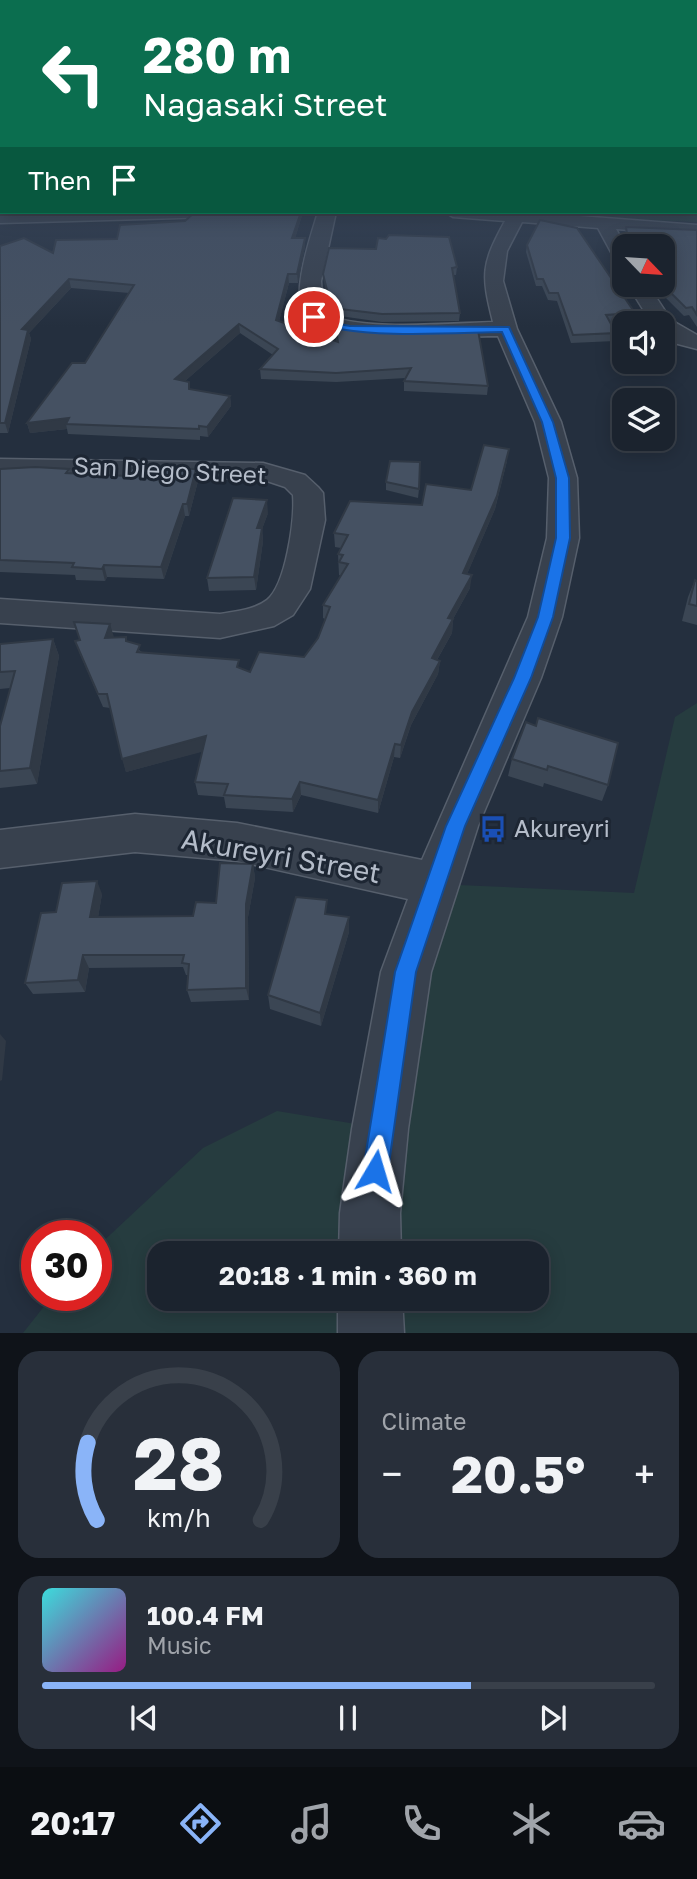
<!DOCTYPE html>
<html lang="en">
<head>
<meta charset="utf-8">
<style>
  body { margin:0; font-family:"Golos Text",sans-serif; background:#282f3a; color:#f1f3f6; height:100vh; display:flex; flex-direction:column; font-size:26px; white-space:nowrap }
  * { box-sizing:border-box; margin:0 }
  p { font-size:23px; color:#a0a4aa }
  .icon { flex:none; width:38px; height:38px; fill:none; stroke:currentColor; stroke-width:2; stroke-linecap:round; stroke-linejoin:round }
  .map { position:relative; height:1333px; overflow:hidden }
  .sheet { display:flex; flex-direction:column; gap:18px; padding:18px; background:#0f1319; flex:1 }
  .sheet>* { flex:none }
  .hud { position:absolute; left:0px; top:0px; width:698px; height:214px; box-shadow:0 4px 18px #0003,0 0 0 2px #39404a; background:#0b6e4f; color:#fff; overflow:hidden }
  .needle { width:46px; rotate:115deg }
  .buttons { position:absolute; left:612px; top:234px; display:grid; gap:14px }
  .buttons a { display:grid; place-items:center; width:63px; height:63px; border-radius:14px; background:#1b232e; box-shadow:0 4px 18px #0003,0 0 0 2px #39404a; font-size:35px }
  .speed { position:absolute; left:21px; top:1220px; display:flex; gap:14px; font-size:35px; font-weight:700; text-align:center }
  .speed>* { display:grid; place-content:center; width:91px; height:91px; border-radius:50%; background:#1b232e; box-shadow:0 4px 18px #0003,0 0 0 2px #39404a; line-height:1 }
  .speed .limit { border:10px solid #d22; background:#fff; color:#111 }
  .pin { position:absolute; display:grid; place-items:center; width:60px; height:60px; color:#fff; margin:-30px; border:4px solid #fff; border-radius:50%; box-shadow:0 2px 7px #0007 }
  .me { position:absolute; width:77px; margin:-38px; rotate:7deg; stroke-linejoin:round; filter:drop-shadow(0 0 5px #0008) }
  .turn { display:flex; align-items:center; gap:24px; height:147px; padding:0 28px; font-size:32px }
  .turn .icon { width:91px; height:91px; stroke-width:2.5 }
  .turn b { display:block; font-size:49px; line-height:60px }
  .then { display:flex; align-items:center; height:66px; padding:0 28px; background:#0003; gap:14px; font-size:26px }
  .big { font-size:52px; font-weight:700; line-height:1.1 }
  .sheet .widget { flex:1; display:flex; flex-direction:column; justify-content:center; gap:10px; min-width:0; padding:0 24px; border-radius:21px; background:#282f3a }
  .sheet .dial { align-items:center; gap:0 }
  .dial svg { height:182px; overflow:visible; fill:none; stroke:#39404a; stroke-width:7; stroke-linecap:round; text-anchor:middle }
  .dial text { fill:#f1f3f6; stroke:none }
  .song { display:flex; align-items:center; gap:21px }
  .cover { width:84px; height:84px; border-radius:10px; background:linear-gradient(135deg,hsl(180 70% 55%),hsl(310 70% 35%)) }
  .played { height:7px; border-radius:4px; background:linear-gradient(90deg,#8ab4f8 70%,#39404a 70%) }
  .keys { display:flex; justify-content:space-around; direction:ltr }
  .heat { display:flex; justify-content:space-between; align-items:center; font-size:38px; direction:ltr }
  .sheet .tiles { flex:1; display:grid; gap:18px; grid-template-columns:1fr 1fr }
  .widget:last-child { grid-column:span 2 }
  .trip { position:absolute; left:147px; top:1241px; width:402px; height:70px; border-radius:21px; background:#1b232e; box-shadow:0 4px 18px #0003,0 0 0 2px #39404a; font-weight:700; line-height:70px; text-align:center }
  .menu { display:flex; height:112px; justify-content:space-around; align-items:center; background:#0b0e12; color:#a0a4aa }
  .menu .icon { width:49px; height:49px }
  .menu .active { color:#8ab4f8 }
  .menu b { font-size:32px; color:#f1f3f6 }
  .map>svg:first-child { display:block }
</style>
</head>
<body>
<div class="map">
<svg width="697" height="1333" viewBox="0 0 697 1333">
  <rect width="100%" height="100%" fill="#242f3e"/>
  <g fill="#263c3f" fill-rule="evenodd">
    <polygon points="697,185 697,222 572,217 542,212 696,212"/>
    <path d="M 697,703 L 697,1333 L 23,1333 L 53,1295 L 96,1295 L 96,1248 L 203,1148 L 277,1111 L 380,1128 L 436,884 L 634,893 L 675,717 ZM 159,1253 L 537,1253 L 537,1298 L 159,1298 Z"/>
  </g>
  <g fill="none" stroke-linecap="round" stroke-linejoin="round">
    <defs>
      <g id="minor">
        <polygon points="226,212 217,217 0,223 0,213"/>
        <path d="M 318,212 L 336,212 L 321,281 L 323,313 C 359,332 451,323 493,322 C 481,274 481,265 505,221 L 453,217 L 445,212 L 527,212 L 697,225 L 697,235 L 616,229 L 626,247 L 625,267 L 618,265 L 598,228 L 522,222 L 507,251 L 503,281 L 517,329 L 561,422 L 577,478 L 579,538 L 562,617 L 541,678 L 478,826 L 431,972 L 408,1129 L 400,1213 L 401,1253 L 339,1253 L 340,1213 L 352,1129 L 381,972 L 408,899 L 237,861 L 135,852 L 0,868 L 0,830 L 135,814 L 237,823 L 422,860 L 528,617 L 547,538 L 549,478 L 535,422 L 498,336 C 443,336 355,348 306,322 C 289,297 310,239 318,212 Z"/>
        <polygon points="628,285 648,285 671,320 697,335 697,349 674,343 663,335 663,324 652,324"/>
        <path d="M 0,459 L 263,463 L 305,475 L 318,487 L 323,493 L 325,520 L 310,589 L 293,615 L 274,626 L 220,638 L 0,623 L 0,599 L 220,614 C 236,611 254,610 267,600 C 286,585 295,519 293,495 L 285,487 L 261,479 L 0,475 Z"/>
        <polygon points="338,1298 402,1298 404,1333 338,1333"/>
      </g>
    </defs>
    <use href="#minor" stroke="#565f6c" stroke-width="3"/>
    <use href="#minor" fill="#38414e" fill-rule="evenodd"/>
  </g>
  <g fill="#3b4654">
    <polygon points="214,212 303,212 295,238 305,238 305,246 298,283 289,283 279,321 336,341 335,325 488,386 487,395 404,391 404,381 406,378 336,382 261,379 260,369 273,355 240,333 185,381 190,389 230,396 231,406 208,437 200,436 200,440 68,434 67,429 30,433 27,423 85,363 129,293 71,288 29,333 31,339 8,433 0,433 0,246 53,253 117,239 185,221"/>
    <polygon points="626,227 697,230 697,327 689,315 684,316 653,285 663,285 663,247 626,247 625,234"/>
    <polygon points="527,245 635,313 633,320 610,322 616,333 615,341 571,343 557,301 548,300 542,286 536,286 526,252"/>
    <polygon points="457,267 456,275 453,275 460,313 459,321 382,322 340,316 331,313 324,281 323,274"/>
    <polygon points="507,461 495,509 467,574 470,588 453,619 452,633 437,660 440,661 438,674 411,725 400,758 394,757 378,813 301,795 293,812 226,808 224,797 198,795 195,782 203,751 126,772 110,708 103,707 80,654 75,641 126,637 127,642 142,652 240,668 250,672 304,657 318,638 325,619 323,618 323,605 341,576 339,575 338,554 341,548 335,547 334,533 471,490"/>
    <polygon points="0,469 69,469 70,473 127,476 196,469 198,481 189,516 185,516 164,579 107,577 105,581 76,580 75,575 0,572"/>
    <polygon points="386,482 419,489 418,498 386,490"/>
    <polygon points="268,513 262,529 263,541 256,590 209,591 207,578"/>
    <polygon points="695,580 697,581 697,625 682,621 688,597"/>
    <polygon points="53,639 59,656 37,784 0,788 0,726 10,688 0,689 0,644"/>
    <polygon points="526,722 608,785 602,801 544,783 543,787 508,776 512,759"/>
    <polygon points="253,864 255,878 248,917 249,1000 191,1002 187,990 188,975 186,975 183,967 89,968 85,992 33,994 25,983 56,912 102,894 98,917 193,916 216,903"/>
    <polygon points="327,914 349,932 321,1026 270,1009 268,995"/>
  </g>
  <g fill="#303945">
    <polygon points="301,212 303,212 293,246 292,238"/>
    <polygon points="305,238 305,246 298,283 297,274"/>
    <polygon points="288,274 289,283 277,329 276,320"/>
    <polygon points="69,279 71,288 29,333 31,339 8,433 5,423 22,329"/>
    <polygon points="239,324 240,333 176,389 175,379"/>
    <polygon points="230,396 231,406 208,437 207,427"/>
    <polygon points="69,418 66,424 67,429 30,433 27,423"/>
    <polygon points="509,449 495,509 462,586 463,573"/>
    <polygon points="196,469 198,481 189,516 187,504"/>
    <polygon points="267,500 268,513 262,529 263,541 256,590 254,577 257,528"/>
    <polygon points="183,504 185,516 164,579 161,567"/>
    <polygon points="104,565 107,577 105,581 102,569"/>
    <polygon points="472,575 470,588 453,619 452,633 430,672 432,658 448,618"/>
    <polygon points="110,624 114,637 105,638"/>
    <polygon points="53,639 59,656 37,784 30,768"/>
    <polygon points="440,661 438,674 411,725 400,758 401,745 412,712"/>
    <polygon points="206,736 209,750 126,772 122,759"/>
    <polygon points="395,744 394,757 378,813 378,800"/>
    <polygon points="300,782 301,795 293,812 292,799"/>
    <polygon points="253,864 255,878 248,917 249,1000 246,988 246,904"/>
    <polygon points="97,881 102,894 96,930 90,917"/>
    <polygon points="349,917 349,932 321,1026 320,1013"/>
    <polygon points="83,955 89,968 85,992 78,980"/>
    <polygon points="0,1034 6,1041 2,1080 0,1081"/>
  </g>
  <g fill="#455162" stroke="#303945" stroke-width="2">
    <polygon points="195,212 301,212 292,238 305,238 297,274 288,274 276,320 338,342 335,325 400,332 478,330 488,386 404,381 411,368 336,373 260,369 278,349 239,324 175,379 189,382 189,389 230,396 207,427 199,426 199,429 66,424 69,418 27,423 72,363 85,363 134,285 69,279 22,329 28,330 5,423 0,423 0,246 24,238 53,253 56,240 117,239 120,225 185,221"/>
    <polygon points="540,220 577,228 635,313 606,315 616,333 573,335 558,293 549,293 543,279 537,279 527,245"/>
    <polygon points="626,227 697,230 697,315 692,307 686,308 663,285 663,247 629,247"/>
    <polygon points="389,235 449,237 457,267 452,268 460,313 382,314 340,309 331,306 323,274 329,248 376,249 378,238 386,239"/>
    <polygon points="484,445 509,449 497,496 463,573 472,575 448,618 453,619 432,658 440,661 412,712 401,745 395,744 378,800 300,782 292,799 224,795 228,784 195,782 206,736 122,759 107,694 98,694 75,641 80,640 74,622 110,624 105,638 126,637 126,641 140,645 137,652 239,660 237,667 250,672 259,652 304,657 318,638 330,607 323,605 348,564 339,562 343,555 338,554 348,535 334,533 350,501 422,505 426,484 471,490"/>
    <polygon points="390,461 420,462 419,489 386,482"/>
    <polygon points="35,467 69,469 66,473 127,476 132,468 196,469 187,504 183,504 161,567 104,565 102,569 72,567 74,563 0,560 0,469"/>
    <polygon points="233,498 267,500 257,528 262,528 254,577 207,578"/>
    <polygon points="695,580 697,581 697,606 689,604"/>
    <polygon points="53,639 30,768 0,771 0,726 15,671 0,672 0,644"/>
    <polygon points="538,718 618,743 608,785 548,766 547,770 512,759 526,722 536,726"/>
    <polygon points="220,863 253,864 246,904 246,988 187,990 189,964 182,963 184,955 83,955 78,980 25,983 41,913 56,912 62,883 97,881 90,917 193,916 196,902 216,903"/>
    <polygon points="296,897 327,900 325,914 349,917 320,1013 268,995"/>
  </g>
  <linearGradient id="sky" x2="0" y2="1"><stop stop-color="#141a22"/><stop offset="0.43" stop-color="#3f4d63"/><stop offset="1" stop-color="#3f4d63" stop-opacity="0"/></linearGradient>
  <rect width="697" height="327" fill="url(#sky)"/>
  <path fill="#1a73e8" stroke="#114b97" stroke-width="2" d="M 314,314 L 328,322 L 350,326 L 509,327 L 553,422 L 569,478 L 570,538 L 553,617 L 531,678 L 465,826 L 416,972 L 388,1171 L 384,1180 L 375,1183 L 366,1180 L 363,1171 L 395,972 L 446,826 L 514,678 L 538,617 L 556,538 L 556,478 L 542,422 L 502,332 C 462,332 335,342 309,317 Z"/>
  <defs>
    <symbol id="bus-bare" viewBox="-9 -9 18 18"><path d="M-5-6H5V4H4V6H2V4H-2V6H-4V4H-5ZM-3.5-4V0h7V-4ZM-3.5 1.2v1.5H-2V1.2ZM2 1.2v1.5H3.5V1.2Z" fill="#1a4fb4" stroke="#1d2633" stroke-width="2.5" paint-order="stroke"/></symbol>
  </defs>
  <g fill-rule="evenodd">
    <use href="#bus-bare" x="474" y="810" width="38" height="38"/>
  </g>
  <g text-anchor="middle" stroke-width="6" stroke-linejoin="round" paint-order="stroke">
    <g font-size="24" fill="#b4bcc9" stroke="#1d2633">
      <text transform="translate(170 471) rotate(3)" y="8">San Diego Street</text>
    </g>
    <g font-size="24" fill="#b4bcc9" stroke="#1d2633" text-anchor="start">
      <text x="514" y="837">Akureyri</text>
    </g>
    <g font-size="28" fill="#b4bcc9" stroke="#1d2633">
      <text transform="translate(281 856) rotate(10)" y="10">Akureyri Street</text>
    </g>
  </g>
</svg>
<div class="buttons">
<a><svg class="needle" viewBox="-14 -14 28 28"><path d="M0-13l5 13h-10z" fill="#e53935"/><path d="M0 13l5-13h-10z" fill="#a0a4aa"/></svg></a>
<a><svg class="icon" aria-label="sound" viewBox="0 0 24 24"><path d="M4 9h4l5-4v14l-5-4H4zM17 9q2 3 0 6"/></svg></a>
<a><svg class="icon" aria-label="layers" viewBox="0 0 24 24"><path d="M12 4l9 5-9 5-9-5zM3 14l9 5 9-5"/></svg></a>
</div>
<div class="speed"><div class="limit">30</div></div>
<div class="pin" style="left:314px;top:317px;background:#d93025"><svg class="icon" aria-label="arrive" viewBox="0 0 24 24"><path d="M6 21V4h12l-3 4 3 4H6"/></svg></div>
<svg class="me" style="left:375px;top:1171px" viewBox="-20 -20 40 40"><path d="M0-17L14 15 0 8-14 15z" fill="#1a73e8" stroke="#fff" stroke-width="4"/></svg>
<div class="trip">20:18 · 1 min · 360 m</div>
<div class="hud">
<div class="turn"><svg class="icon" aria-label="left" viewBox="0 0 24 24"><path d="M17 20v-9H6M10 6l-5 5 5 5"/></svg><div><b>280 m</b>Nagasaki Street</div></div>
<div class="then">Then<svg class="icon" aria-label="arrive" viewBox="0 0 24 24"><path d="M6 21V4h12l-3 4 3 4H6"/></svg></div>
</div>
</div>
<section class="sheet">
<div class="tiles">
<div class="widget dial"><svg viewBox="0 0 100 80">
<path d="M14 69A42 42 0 1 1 86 69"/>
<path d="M14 69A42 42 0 0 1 10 35" stroke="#8ab4f8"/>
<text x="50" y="56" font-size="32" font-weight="700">28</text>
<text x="50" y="72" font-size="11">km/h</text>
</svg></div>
<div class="widget"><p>Climate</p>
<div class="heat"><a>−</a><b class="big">20.5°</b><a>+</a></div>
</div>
<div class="widget">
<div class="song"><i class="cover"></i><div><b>100.4 FM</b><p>Music</p></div></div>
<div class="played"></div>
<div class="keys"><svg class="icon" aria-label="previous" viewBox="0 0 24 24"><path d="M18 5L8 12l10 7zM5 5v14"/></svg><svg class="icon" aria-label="pause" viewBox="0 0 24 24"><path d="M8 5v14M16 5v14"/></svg><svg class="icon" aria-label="next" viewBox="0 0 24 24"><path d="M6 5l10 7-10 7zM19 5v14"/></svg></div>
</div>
</div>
</section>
<nav class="menu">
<b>20:17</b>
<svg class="icon active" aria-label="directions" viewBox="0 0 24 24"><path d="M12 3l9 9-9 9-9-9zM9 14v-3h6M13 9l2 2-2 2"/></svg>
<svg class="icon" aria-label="music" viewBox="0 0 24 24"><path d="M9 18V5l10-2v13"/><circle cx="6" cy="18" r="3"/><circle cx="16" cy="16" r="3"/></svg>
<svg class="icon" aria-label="phone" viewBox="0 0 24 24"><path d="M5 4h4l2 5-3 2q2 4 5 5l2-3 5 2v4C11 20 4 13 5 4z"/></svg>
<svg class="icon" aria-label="climate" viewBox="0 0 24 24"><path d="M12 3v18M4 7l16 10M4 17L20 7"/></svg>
<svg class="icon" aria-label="car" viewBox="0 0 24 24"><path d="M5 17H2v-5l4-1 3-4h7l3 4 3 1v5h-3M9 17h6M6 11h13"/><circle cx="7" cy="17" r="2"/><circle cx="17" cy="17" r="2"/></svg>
</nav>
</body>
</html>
